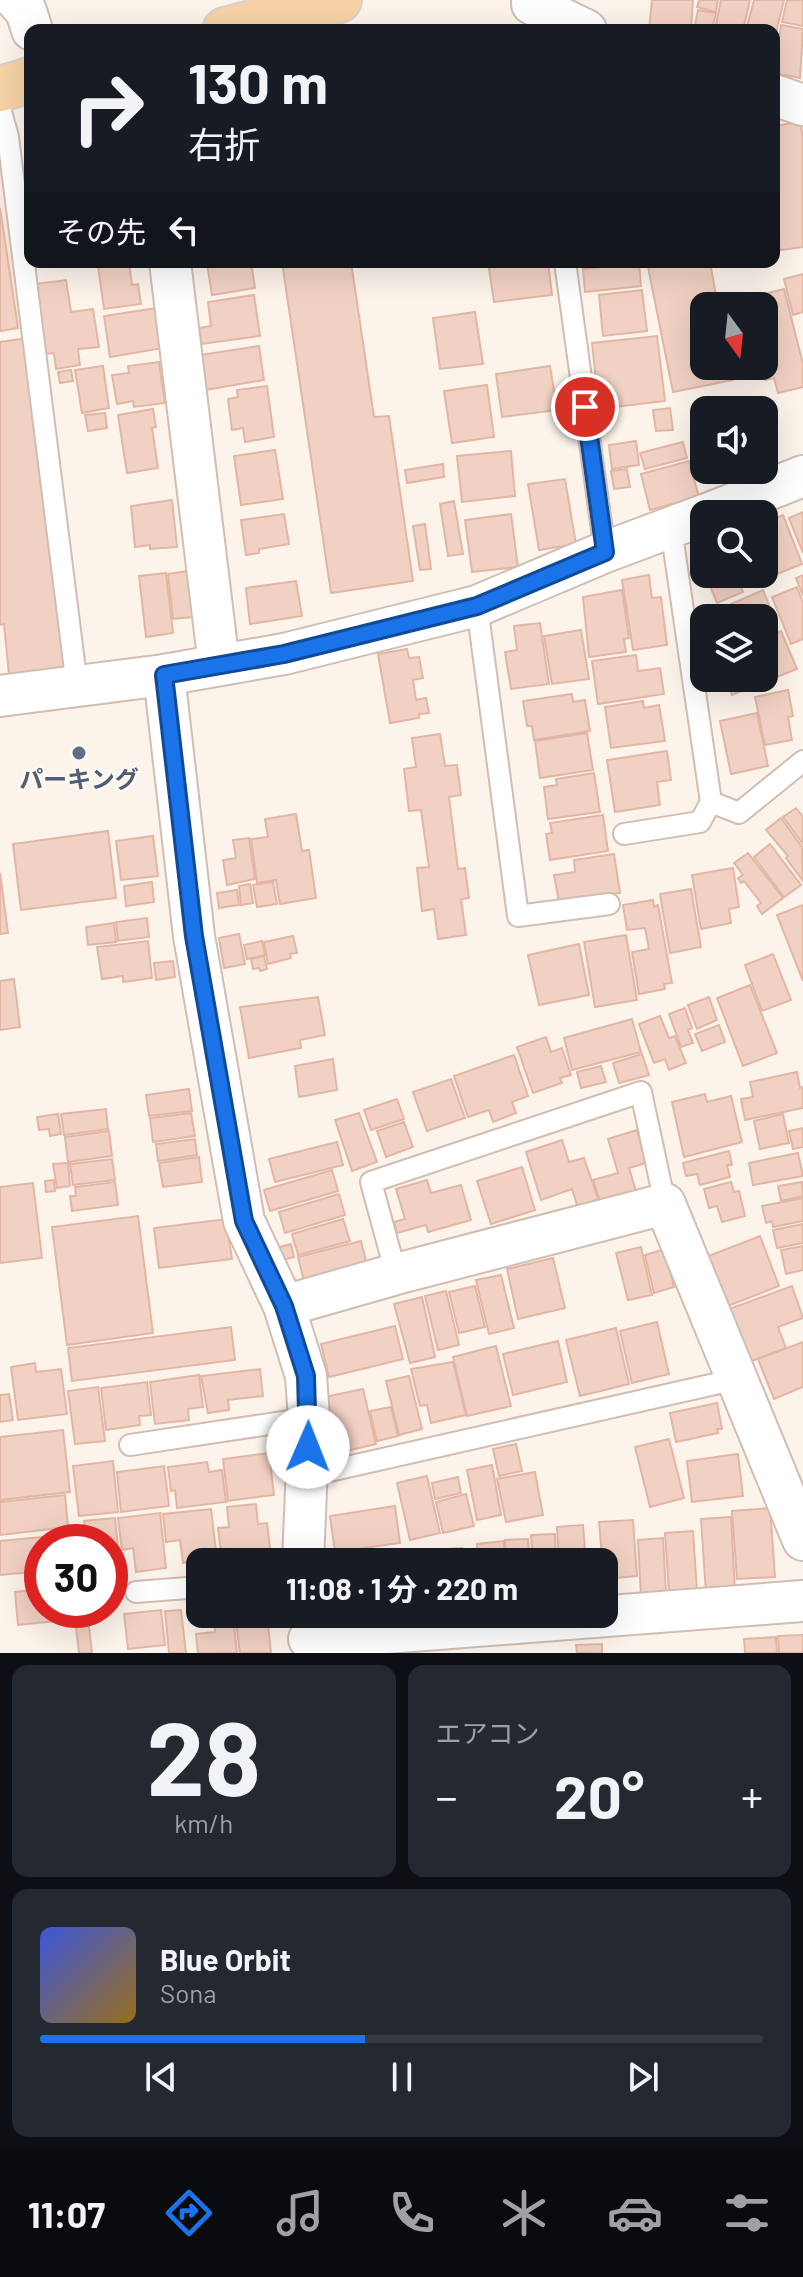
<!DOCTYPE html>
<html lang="ja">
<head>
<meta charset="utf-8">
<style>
  body { margin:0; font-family:Barlow,"Noto Sans JP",sans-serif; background:#242831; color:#f1f3f6; height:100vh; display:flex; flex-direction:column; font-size:30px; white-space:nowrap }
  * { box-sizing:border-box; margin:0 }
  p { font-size:26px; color:#9ea1a6 }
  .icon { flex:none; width:44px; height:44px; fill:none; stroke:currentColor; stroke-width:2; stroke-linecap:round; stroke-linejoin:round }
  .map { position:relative; height:1653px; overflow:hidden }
  .panel { display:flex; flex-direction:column; gap:12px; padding:12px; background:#0d0f14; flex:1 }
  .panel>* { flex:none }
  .top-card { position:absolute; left:24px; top:24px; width:756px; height:244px; border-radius:16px; box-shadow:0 8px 32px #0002; background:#171b24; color:#f1f3f6; overflow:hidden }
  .needle { width:52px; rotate:165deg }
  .fabs { position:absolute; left:690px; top:292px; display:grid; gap:16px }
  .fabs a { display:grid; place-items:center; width:88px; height:88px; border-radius:16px; background:#171b24; box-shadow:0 8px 32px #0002; font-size:40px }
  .speed { position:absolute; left:24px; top:1524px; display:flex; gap:16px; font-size:40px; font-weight:700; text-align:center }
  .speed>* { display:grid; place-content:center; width:104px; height:104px; border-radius:50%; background:#171b24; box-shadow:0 8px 32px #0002; line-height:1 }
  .speed .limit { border:12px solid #d22; background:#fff; color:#111 }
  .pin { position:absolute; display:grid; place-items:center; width:68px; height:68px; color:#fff; margin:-34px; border:4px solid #fff; border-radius:50%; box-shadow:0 2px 8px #0007 }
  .me { position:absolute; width:88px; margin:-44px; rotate:1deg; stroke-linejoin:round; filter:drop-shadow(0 0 6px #0008) }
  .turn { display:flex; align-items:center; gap:28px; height:168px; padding:0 32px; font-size:36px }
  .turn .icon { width:104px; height:104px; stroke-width:2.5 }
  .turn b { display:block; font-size:56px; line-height:68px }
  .then { display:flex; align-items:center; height:76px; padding:0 32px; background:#0003; gap:16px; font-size:30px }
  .big { font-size:60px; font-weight:700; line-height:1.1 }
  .panel .widget { flex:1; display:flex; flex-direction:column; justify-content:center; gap:12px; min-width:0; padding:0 28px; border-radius:16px; background:#242831 }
  .panel .dial { align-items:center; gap:0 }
  .dial b { font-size:104px; line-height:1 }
  .song { display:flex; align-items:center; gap:24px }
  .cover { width:96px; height:96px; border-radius:12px; background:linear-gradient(135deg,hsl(230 70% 55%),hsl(40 70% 35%)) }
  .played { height:8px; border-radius:4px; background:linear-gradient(90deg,#1a73e8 45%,#363941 45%) }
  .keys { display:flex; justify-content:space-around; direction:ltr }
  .heat { display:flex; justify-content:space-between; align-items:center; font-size:44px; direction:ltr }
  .panel .tiles { flex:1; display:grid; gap:12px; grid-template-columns:1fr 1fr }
  .widget:last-child { grid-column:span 2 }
  .trip { position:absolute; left:186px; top:1548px; width:432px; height:80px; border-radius:16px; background:#171b24; box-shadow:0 8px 32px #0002; font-weight:700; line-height:80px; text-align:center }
  .tabs { display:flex; height:128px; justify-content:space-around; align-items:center; background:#090b0e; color:#9ea1a6 }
  .tabs .icon { width:56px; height:56px }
  .tabs .selected { color:#1a73e8 }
  .tabs b { font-size:36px; color:#f1f3f6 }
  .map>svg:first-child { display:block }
</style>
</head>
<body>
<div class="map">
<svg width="803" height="1653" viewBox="0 0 803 1653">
  <rect width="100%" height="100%" fill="#fcf4eb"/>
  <polygon fill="#fce5df" points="0,149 26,329 0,332"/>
  <g fill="#f1d1c3" stroke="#e3b6a4" stroke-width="2">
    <polygon points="652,0 693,0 691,30 649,30"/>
    <polygon points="699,0 718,0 716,12 697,7"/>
    <polygon points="721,0 750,0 743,30 715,30"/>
    <polygon points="754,0 784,0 774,40 774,30 746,30"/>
    <polygon points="787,0 803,0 803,26 782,22"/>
    <polygon points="698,10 716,13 712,30 694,30"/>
    <polygon points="781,25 803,29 800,78 774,73"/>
    <polygon points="800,122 803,138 803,247 774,251 774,126"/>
    <polygon points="0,208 18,328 0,331"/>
    <polygon points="129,262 132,285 138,284 141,304 104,309 98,266"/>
    <polygon points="222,262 251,262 255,288 212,295 207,264"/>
    <polygon points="282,262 351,262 374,417 389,416 413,581 331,593"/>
    <polygon points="488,262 548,262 552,295 494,302"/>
    <polygon points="647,262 710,262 718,306 704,306 704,366 730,366 733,380 673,392"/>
    <polygon points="639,263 641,286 585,292 583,269"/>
    <polygon points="803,274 803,312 793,315 784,279"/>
    <polygon points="66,280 71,312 93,309 99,347 78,349 80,365 56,369 54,353 46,354 35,284"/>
    <polygon points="784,289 803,364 803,387 778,393 774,378 765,380 761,366 764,366 764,306 746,306 745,299"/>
    <polygon points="642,290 647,331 603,336 599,295"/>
    <polygon points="254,295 260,336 202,344 199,328 211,326 208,302"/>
    <polygon points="157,308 163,348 110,357 104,316"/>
    <polygon points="475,312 483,364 440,369 433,318"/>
    <polygon points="657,336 665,401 599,409 592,343"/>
    <polygon points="28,338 73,676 10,685 4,624 0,625 0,342"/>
    <polygon points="259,346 264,380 205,390 200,355"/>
    <polygon points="159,362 165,403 134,407 133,401 117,404 112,375 129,373 128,366"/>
    <polygon points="103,366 109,408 82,413 75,370"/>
    <polygon points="550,366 557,410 502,417 496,374"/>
    <polygon points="71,370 73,381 60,383 58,372"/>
    <polygon points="487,385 494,437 452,443 444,391"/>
    <polygon points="267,386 274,437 245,442 243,428 232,430 228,399 238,397 237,390"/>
    <polygon points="670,408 673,430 656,431 653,410"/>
    <polygon points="153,409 156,427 152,428 158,468 127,473 118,415"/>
    <polygon points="105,413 107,428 88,431 85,415"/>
    <polygon points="636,441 639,465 612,469 609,445"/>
    <polygon points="683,442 687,458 645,469 640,453"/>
    <polygon points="275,450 283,499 241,505 234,456"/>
    <polygon points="511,451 515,496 462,502 457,456"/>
    <polygon points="689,461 699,497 650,510 641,474"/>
    <polygon points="443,464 444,477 407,483 405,470"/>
    <polygon points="627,469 630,487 614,489 611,471"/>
    <polygon points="565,479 576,544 539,550 528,484"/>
    <polygon points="172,500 177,547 150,549 150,545 135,547 131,506"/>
    <polygon points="454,501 463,554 448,556 440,504"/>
    <polygon points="803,512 803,553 789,518"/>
    <polygon points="284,514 289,544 259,549 259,553 246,555 241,520"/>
    <polygon points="511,514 518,567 472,572 465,520"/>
    <polygon points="783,515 802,564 770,577 764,563 764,523"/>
    <polygon points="425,524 431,569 420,570 413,526"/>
    <polygon points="188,571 193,617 173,619 168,574"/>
    <polygon points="166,573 173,633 146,637 139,576"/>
    <polygon points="705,574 754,574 754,575 739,581 743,592 717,603"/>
    <polygon points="649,575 652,598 661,597 667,645 633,650 622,580"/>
    <polygon points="803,575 803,596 796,578"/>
    <polygon points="296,581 302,616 250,624 246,588"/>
    <polygon points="797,587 803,603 803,639 791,644 772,597"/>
    <polygon points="622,590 629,638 624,639 626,652 589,657 583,597"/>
    <polygon points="763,590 769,605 763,607 773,631 764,634 764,618 717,618 733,610 731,604"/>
    <polygon points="540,623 549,684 511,689 505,652 517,650 514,626"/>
    <polygon points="581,630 589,679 552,684 544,636"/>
    <polygon points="781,631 797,669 732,695 725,678 764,678 764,639"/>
    <polygon points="407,649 409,658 419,657 423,678 413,680 416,700 426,698 429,713 419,714 419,718 390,723 378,654"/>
    <polygon points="636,655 638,671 660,668 664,694 598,704 592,661"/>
    <polygon points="788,690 793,716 788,717 792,740 765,745 755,697"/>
    <polygon points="572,694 573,702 585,700 590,731 534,740 532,726 527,726 523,701"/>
    <polygon points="643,701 644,708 659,705 665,741 611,748 605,707"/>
    <polygon points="757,713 768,766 731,774 720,721"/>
    <polygon points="587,733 593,770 540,778 535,741"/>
    <polygon points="440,734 445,766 457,765 461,795 449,797 458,869 465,868 469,898 461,899 466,935 438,939 434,909 422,911 417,868 429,867 421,810 409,811 404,769 416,767 412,738"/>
    <polygon points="667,751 671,780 657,782 660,805 615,812 607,760"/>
    <polygon points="594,773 600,812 548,819 544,787 557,785 556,779"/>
    <polygon points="796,808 803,817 803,844 783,817"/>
    <polygon points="296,814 302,851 309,850 316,898 280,904 276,880 257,883 251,839 268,837 265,819"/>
    <polygon points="603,815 608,851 550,860 546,834 552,833 550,823"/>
    <polygon points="781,818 802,847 803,881 786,858 788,856 766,830"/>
    <polygon points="108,831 116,898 21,910 13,844"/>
    <polygon points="153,836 158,876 121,880 116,841"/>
    <polygon points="249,838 255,879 227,885 223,860 236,858 233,840"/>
    <polygon points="770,844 801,885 784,897 754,857"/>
    <polygon points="748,853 783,898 762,914 757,906 761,903 744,881 741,883 738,878 743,875 734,863"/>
    <polygon points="614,854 620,893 559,902 554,875 575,872 574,860"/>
    <polygon points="733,868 739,907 729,909 731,923 701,929 692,875"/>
    <polygon points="0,873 8,933 0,934"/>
    <polygon points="152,882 154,902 126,906 124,886"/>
    <polygon points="273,882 277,904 257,907 253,885"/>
    <polygon points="250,884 253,903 241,905 239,886"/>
    <polygon points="691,889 701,947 670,953 660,894"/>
    <polygon points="237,890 239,905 219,908 217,893"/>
    <polygon points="653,900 654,907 658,905 672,983 664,984 665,989 639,994 632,952 649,949 645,928 627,930 623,905"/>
    <polygon points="803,905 803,981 777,915"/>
    <polygon points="147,918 149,937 118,941 116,922"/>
    <polygon points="114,923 116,942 88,945 86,927"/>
    <polygon points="239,934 245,964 224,968 219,938"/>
    <polygon points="626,935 637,1000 595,1007 584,942"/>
    <polygon points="293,936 297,953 290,954 291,958 268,964 264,942"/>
    <polygon points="148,941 152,978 123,982 123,976 102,979 97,947"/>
    <polygon points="262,941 265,955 247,959 244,945"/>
    <polygon points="579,944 589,995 539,1005 528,955"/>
    <polygon points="773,954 791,1000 762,1011 745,965"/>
    <polygon points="264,956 267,969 260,971 259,968 253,969 251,959"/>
    <polygon points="173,961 175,977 156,980 154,963"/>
    <polygon points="14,979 20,1027 0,1030 0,981"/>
    <polygon points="750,985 777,1053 743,1066 717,998"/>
    <polygon points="318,997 325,1035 300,1040 301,1048 249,1058 240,1007"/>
    <polygon points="709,997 717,1020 697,1029 688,1005"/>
    <polygon points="685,1008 692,1028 688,1030 693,1043 681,1047 669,1014"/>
    <polygon points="660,1016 669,1038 675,1036 686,1063 669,1070 665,1059 654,1063 639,1024"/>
    <polygon points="632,1019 641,1052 572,1070 564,1038"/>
    <polygon points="719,1025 725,1042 702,1051 695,1034"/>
    <polygon points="546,1037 551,1052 562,1048 571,1075 560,1078 562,1083 533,1093 517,1047"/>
    <polygon points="642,1054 649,1075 619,1083 613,1063"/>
    <polygon points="514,1055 528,1096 512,1102 516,1113 493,1122 489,1110 468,1117 454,1076"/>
    <polygon points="333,1059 337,1090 299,1097 295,1066"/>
    <polygon points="601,1066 606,1082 581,1088 577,1072"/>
    <polygon points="797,1072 800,1088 803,1087 803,1108 745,1120 741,1099 753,1097 750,1082"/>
    <polygon points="451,1079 465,1118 427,1131 413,1092"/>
    <polygon points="189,1089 192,1111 149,1116 146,1095"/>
    <polygon points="705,1094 707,1102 731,1096 742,1142 684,1157 672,1102"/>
    <polygon points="397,1099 404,1119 371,1130 364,1110"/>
    <polygon points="106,1109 108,1129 64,1135 61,1114"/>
    <polygon points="191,1113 195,1136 153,1142 150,1118"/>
    <polygon points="359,1113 377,1162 352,1171 335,1120"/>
    <polygon points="58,1114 61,1134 50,1136 49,1129 39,1130 37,1117"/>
    <polygon points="783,1114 789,1143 760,1149 754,1121"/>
    <polygon points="404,1122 413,1147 386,1157 377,1131"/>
    <polygon points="803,1128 803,1147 793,1149 789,1131"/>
    <polygon points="637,1130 646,1163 629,1168 636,1191 600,1201 593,1180 618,1173 608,1139"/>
    <polygon points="109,1131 112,1156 68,1162 65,1137"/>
    <polygon points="195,1139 197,1155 158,1161 156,1144"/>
    <polygon points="562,1140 569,1162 584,1158 600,1205 579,1211 572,1189 541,1200 526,1152"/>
    <polygon points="337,1142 343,1165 275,1182 269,1159"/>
    <polygon points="729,1151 732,1165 727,1165 730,1177 700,1185 697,1174 686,1176 683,1163"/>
    <polygon points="798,1153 803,1176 753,1185 749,1163"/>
    <polygon points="199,1157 202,1182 163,1187 159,1163"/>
    <polygon points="112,1159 115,1180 73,1185 70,1164"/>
    <polygon points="68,1163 70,1186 57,1188 53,1164"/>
    <polygon points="522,1167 535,1210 491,1224 477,1181"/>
    <polygon points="332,1170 338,1191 270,1211 264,1190"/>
    <polygon points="54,1180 55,1191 46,1192 45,1181"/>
    <polygon points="427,1180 431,1193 461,1185 471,1220 428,1232 426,1225 397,1233 394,1222 405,1219 396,1189"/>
    <polygon points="115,1182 118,1205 72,1211 70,1196 76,1196 75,1187"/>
    <polygon points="731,1182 734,1192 739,1191 745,1216 722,1222 717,1206 709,1208 704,1189"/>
    <polygon points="802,1182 803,1196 781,1201 778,1186"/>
    <polygon points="33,1183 42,1258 0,1263 0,1187"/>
    <polygon points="339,1194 345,1215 285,1233 279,1212"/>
    <polygon points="803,1198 803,1221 773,1227 772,1221 766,1223 762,1206"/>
    <polygon points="138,1216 153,1333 67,1345 52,1227"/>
    <polygon points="226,1219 232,1259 159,1268 154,1228"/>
    <polygon points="343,1219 350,1241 298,1255 292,1234"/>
    <polygon points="803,1224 803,1243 777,1248 773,1230"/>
    <polygon points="760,1236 779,1286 725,1307 706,1257"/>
    <polygon points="361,1241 367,1265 304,1281 298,1257"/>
    <polygon points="291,1244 294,1257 279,1261 276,1248"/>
    <polygon points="803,1246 803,1270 786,1274 781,1250"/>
    <polygon points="641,1247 652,1295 628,1300 616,1253"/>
    <polygon points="665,1249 674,1287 654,1293 645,1255"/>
    <polygon points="553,1258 565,1308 518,1319 507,1269"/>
    <polygon points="501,1275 514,1328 489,1334 476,1280"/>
    <polygon points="475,1286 485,1327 459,1333 449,1292"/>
    <polygon points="792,1286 803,1318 778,1327 786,1348 749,1362 729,1309"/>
    <polygon points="446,1291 459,1345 438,1350 425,1296"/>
    <polygon points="422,1297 435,1357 410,1363 394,1304"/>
    <polygon points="657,1322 669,1374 632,1383 620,1331"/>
    <polygon points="395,1326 403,1359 329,1377 321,1344"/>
    <polygon points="231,1327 235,1360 72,1381 68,1348"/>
    <polygon points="616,1328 629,1384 580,1396 566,1340"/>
    <polygon points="558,1341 567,1382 513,1395 503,1354"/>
    <polygon points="803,1342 803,1387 774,1399 758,1359"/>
    <polygon points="496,1346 511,1406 467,1416 453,1357"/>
    <polygon points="453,1362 466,1415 431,1423 427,1405 420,1406 411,1369"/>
    <polygon points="35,1363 36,1372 61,1369 67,1414 18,1420 11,1367"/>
    <polygon points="260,1369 263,1396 228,1400 229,1410 208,1413 201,1376"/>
    <polygon points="199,1375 203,1407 188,1409 189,1420 155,1424 150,1382"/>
    <polygon points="409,1376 422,1429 399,1435 386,1381"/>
    <polygon points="147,1382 151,1415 139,1416 140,1425 106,1430 101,1388"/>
    <polygon points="98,1387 105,1441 75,1444 68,1391"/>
    <polygon points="363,1389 376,1444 338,1453 325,1397"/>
    <polygon points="9,1394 13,1420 0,1422 0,1395"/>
    <polygon points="717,1403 722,1429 717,1429 718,1433 676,1442 670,1413"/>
    <polygon points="391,1407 398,1436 377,1441 370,1411"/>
    <polygon points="63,1430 70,1492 0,1500 0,1437"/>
    <polygon points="669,1439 684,1498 650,1507 635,1447"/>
    <polygon points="516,1444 522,1471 499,1476 493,1449"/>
    <polygon points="269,1453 274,1495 228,1501 223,1459"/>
    <polygon points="738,1454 743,1496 692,1502 687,1461"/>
    <polygon points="113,1461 118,1512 79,1516 73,1466"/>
    <polygon points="207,1462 209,1472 222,1470 226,1502 177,1508 175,1490 171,1491 168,1467"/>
    <polygon points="492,1465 501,1515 477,1520 467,1470"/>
    <polygon points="164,1466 169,1506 121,1512 117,1472"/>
    <polygon points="535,1472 543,1515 506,1522 497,1479"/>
    <polygon points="427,1476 440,1533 410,1540 397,1483"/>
    <polygon points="458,1477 461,1493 435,1499 432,1483"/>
    <polygon points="466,1494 474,1526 443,1533 436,1502"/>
    <polygon points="65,1495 68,1527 0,1535 0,1502"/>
    <polygon points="256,1504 258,1524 267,1523 271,1556 222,1561 218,1528 229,1527 227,1507"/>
    <polygon points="395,1506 400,1543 335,1552 330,1516"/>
    <polygon points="770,1508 775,1577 737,1579 732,1511"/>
    <polygon points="211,1509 217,1559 183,1563 180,1540 166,1542 163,1514"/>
    <polygon points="160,1513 166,1568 136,1572 133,1548 122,1550 118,1518"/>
    <polygon points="731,1517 735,1592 706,1594 701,1519"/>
    <polygon points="115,1518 122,1583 110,1584 110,1542 87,1542 84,1521"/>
    <polygon points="633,1520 637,1576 604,1579 599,1522"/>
    <polygon points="583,1525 586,1562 559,1562 557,1527"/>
    <polygon points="693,1531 697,1591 669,1593 665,1533"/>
    <polygon points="83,1533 84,1542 42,1542 42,1571 0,1575 0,1541"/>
    <polygon points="555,1534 556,1562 533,1562 531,1535"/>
    <polygon points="663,1538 666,1593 641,1596 638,1540"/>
    <polygon points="528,1539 530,1562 506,1562 505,1540"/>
    <polygon points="504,1541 505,1562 478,1562 477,1544"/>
    <polygon points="462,1548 463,1562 433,1562 432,1550"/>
    <polygon points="429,1549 430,1562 391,1562 390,1552"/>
    <polygon points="42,1589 42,1610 54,1610 56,1621 18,1625 15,1592"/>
    <polygon points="57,1610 87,1610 92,1653 79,1653 75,1619 58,1620"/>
    <polygon points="161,1610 165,1645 128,1649 124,1614"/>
    <polygon points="181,1610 186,1653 169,1653 165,1611"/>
    <polygon points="235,1614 267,1614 271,1653 240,1653"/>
    <polygon points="233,1615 237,1653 198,1653 196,1634 215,1632 214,1618"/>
    <polygon points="803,1635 803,1653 779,1653 778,1636"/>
    <polygon points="776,1637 777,1653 745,1653 744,1639"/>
    <polygon points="602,1644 602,1653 577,1653 576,1645"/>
  </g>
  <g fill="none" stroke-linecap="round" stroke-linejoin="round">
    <defs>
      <g id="service">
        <polyline points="0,108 8,137 77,686"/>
        <polyline points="565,262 605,552"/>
        <polyline points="671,528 711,802 739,813 803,761"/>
        <polyline points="477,606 518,916 609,904"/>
        <polyline points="624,834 700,822 711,802"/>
        <polyline points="396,1274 371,1182 641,1092 665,1204"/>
        <polyline points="130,1445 309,1418"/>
        <polyline points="307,1476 737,1379"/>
        <polyline points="136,1592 200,1587"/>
      </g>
      <g id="minor">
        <polyline points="16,0 26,11 32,30"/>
        <polyline points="532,0 532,4 586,30"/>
        <polyline points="774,95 803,105"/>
        <polyline points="170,262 219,665"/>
        <polyline points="707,514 803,476"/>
        <polyline points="164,675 194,936 244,1221 284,1306 306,1376 309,1418 303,1562"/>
        <polyline points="0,696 164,675 284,654 477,606 605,552 704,515"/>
        <polyline points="284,1306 396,1274 665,1204 803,1540"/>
        <polyline points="309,1639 803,1601"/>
      </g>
      <g id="primary">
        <polyline points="225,30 339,0"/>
        <polyline points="0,89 30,80"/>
      </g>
    </defs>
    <use href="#service" stroke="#d1bdb2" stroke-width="24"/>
    <use href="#minor" stroke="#d1bdb2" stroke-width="44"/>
    <use href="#primary" stroke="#d9d1cd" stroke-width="48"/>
    <use href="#service" stroke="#fff" stroke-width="20"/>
    <use href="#minor" stroke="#fff" stroke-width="40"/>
    <use href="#primary" stroke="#f7d2a6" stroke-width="44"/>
  </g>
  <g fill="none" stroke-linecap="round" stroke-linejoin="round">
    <defs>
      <polyline id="route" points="308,1447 306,1376 284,1306 244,1221 194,936 164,675 284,654 477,606 605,552 585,407"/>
    </defs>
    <use href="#route" stroke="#114b97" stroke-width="20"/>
    <use href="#route" stroke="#1a73e8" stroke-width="14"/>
  </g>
  <circle fill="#5c6f8a" stroke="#fef8f1" stroke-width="3" cx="79" cy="753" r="8"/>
  <g text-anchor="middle" stroke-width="6" stroke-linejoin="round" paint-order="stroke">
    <g font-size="24" font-weight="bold" fill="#4e5e75" stroke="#fef8f1">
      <text x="79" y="788">パーキング</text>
    </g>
  </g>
</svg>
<div class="fabs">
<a><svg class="needle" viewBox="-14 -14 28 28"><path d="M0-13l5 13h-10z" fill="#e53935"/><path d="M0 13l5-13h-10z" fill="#9ea1a6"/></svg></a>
<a><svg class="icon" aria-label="sound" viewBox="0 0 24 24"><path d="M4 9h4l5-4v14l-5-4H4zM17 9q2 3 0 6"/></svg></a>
<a><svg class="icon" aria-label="search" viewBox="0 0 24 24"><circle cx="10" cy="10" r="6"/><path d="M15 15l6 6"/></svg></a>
<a><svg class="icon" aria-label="layers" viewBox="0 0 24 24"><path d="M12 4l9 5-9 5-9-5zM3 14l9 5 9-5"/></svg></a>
</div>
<div class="speed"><div class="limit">30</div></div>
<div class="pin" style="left:585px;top:407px;background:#d93025"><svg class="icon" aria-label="arrive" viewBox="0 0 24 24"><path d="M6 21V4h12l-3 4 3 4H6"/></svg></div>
<svg class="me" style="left:308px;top:1447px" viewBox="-20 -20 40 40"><circle r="19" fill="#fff"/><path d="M0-13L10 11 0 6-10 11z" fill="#1a73e8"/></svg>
<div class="trip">11:08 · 1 分 · 220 m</div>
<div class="top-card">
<div class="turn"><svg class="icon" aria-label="right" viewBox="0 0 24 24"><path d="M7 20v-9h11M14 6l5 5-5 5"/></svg><div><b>130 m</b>右折</div></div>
<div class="then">その先<svg class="icon" aria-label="left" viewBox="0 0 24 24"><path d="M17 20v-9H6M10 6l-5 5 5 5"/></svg></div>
</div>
</div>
<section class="panel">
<div class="tiles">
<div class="widget dial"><b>28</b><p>km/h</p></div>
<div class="widget"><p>エアコン</p>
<div class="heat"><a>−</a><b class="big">20°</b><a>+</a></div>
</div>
<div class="widget">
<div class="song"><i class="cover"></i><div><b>Blue Orbit</b><p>Sona</p></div></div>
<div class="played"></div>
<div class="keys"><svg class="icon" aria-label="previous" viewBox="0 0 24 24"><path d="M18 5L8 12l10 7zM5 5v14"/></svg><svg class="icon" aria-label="pause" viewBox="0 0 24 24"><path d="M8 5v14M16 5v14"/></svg><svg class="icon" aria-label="next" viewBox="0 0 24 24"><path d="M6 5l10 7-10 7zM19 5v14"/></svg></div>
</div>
</div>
</section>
<nav class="tabs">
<b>11:07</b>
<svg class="icon selected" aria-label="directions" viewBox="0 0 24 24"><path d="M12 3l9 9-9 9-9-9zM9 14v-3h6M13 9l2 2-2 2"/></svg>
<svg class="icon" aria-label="music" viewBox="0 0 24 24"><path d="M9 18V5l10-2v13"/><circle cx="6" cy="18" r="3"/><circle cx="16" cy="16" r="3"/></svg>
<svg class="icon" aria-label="phone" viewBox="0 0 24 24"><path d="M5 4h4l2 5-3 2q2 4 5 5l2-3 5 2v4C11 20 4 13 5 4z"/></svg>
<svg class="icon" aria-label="climate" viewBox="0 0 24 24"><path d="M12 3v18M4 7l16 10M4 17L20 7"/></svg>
<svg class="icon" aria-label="car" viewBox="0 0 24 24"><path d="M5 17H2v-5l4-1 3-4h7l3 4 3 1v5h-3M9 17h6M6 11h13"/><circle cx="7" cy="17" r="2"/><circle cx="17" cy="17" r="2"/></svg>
<svg class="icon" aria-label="filters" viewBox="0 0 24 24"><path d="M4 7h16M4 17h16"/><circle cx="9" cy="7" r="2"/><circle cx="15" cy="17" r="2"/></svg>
</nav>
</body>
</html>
